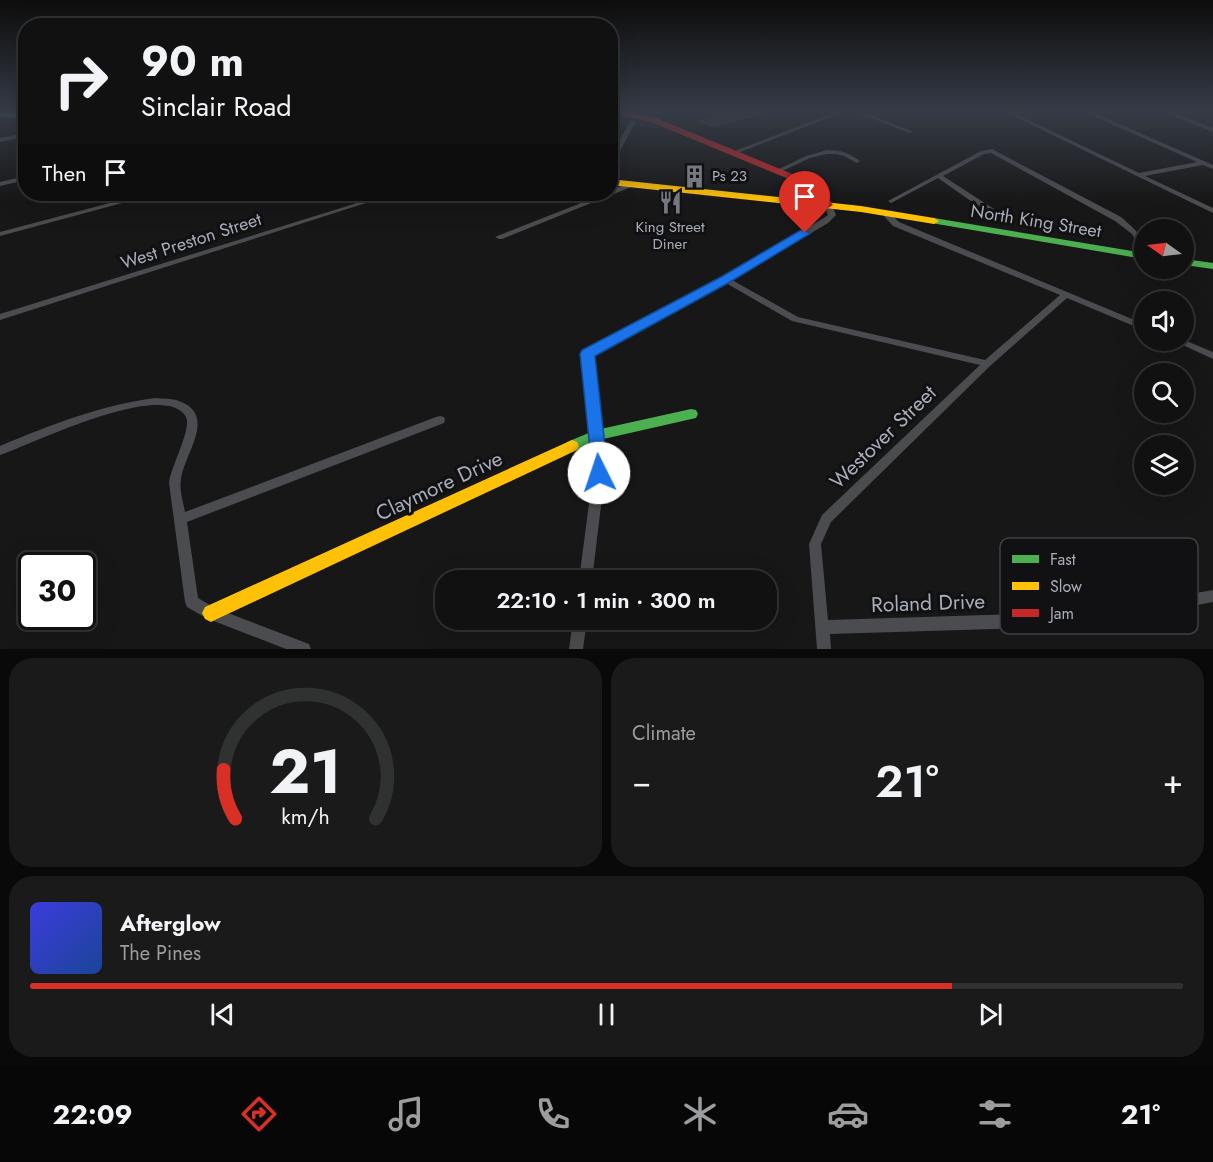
<!DOCTYPE html>
<html lang="en">
<head>
<meta charset="utf-8">
<style>
  body { margin:0; font-family:Jost,sans-serif; background:#1a1a1a; color:#f1f3f6; height:100vh; display:flex; flex-direction:column; font-size:22px; white-space:nowrap }
  * { box-sizing:border-box; margin:0 }
  p { font-size:20px; color:#9c9d9f }
  .icon { flex:none; width:33px; height:33px; fill:none; stroke:currentColor; stroke-width:2; stroke-linecap:round; stroke-linejoin:round }
  .map { position:relative; height:649px; overflow:hidden }
  .details { display:flex; flex-direction:column; gap:9px; padding:9px; background:#090909; flex:1 }
  .details>* { flex:none }
  .banner { position:absolute; left:18px; top:18px; width:600px; height:183px; border-radius:24px; box-shadow:0 6px 24px #0002,0 0 0 2px #303131; background:#111; color:#f1f3f6; overflow:hidden }
  .needle { width:39px; rotate:284deg }
  .tools { position:absolute; left:1134px; top:219px; display:grid; gap:12px }
  .tools a { display:grid; place-items:center; width:60px; height:60px; border-radius:50%; background:#111; box-shadow:0 6px 24px #0002,0 0 0 2px #303131; font-size:30px }
  .speed { position:absolute; left:18px; top:552px; display:flex; gap:12px; font-size:30px; font-weight:700; text-align:center }
  .speed>* { display:grid; place-content:center; width:78px; height:78px; border-radius:50%; background:#111; box-shadow:0 6px 24px #0002,0 0 0 2px #303131; line-height:1 }
  .speed .limit { border:3px solid #111; border-radius:9px; background:#fff; color:#111 }
  .pin { position:absolute; display:grid; place-items:center; width:51px; height:51px; color:#fff; margin:-62px -26px; border-radius:50% 50% 50% 0; rotate:-45deg; box-shadow:0 0 6px #0007 }
  .pin .icon { rotate:45deg }
  .me { position:absolute; width:66px; margin:-33px; rotate:356deg; stroke-linejoin:round; filter:drop-shadow(0 0 4px #0008) }
  .turn { display:flex; align-items:center; gap:21px; height:126px; padding:0 24px; font-size:27px }
  .turn .icon { width:78px; height:78px; stroke-width:2.5 }
  .turn b { display:block; font-size:42px; line-height:51px }
  .then { display:flex; align-items:center; height:57px; padding:0 24px; background:#0003; gap:12px; font-size:22px }
  .big { font-size:45px; font-weight:600; line-height:1.1 }
  .details .tile { flex:1; display:flex; flex-direction:column; justify-content:center; gap:9px; min-width:0; padding:0 21px; border-radius:24px; background:#1a1a1a }
  .details .dial { align-items:center; gap:0 }
  .dial svg { height:156px; overflow:visible; fill:none; stroke:#303131; stroke-width:7; stroke-linecap:round; text-anchor:middle }
  .dial text { fill:#f1f3f6; stroke:none }
  .song { display:flex; align-items:center; gap:18px }
  .cover { width:72px; height:72px; border-radius:9px; background:linear-gradient(135deg,hsl(240 70% 55%),hsl(220 70% 35%)) }
  .played { height:6px; border-radius:3px; background:linear-gradient(90deg,#d93025 80%,#303131 80%) }
  .keys { display:flex; justify-content:space-around; direction:ltr }
  .heat { display:flex; justify-content:space-between; align-items:center; font-size:33px; direction:ltr }
  .details .tiles { flex:1; display:grid; gap:9px; grid-template-columns:1fr 1fr }
  .tile:last-child { grid-column:span 2 }
  .trip { position:absolute; left:435px; top:570px; width:342px; height:60px; border-radius:24px; background:#111; box-shadow:0 6px 24px #0002,0 0 0 2px #303131; font-weight:600; line-height:60px; text-align:center }
  .menu { display:flex; height:96px; justify-content:space-around; align-items:center; background:#070707; color:#9c9d9f }
  .menu .icon { width:42px; height:42px }
  .menu .active { color:#d93025 }
  .menu b { font-size:27px; color:#f1f3f6 }
  .map>svg:first-child { display:block }
</style>
</head>
<body>
<div class="map">
<svg width="1213" height="649" viewBox="0 0 1213 649">
  <rect width="100%" height="100%" fill="#171717"/>
  <polygon fill="#343537" stroke="#3f4043" stroke-width="1.5" points="725,111 766,111 766,113 713,126 699,121 728,112"/>
  <g fill="none" stroke-linecap="round" stroke-linejoin="round">
    <g fill="#4b4c50" fill-rule="evenodd">
      <polygon points="838,111 846,111 735,154 730,153"/>
      <polygon points="853,111 861,111 914,132 909,133"/>
      <polygon points="1003,111 1010,111 1139,173 1197,162 1082,111 1090,111 1213,165 1213,169 1203,165 1145,176 1213,208 1213,213"/>
      <polygon points="1162,111 1170,111 1213,128 1213,132"/>
      <polygon points="631,120 636,121 613,164 610,166 610,157"/>
      <polygon points="26,133 26,137 0,142 0,138"/>
      <path d="M 992,149 L 1121,217 C 1132,227 1144,235 1144,251 L 1141,251 L 1132,234 L 1115,221 L 991,153 L 984,154 L 943,176 L 994,209 L 994,213 L 988,213 L 938,178 L 893,202 L 891,203 L 888,201 L 981,151 Z"/>
      <path d="M 827,150 C 840,150 850,153 860,161 L 857,163 L 844,156 L 836,154 L 827,154 L 810,158 L 780,172 L 775,171 L 806,156 Z"/>
      <polygon points="26,176 26,180 0,186 0,182"/>
      <polygon points="634,182 637,184 636,185 502,239 499,239 495,237 604,194 610,194 610,190"/>
      <polygon points="144,194 153,194 152,195 0,236 0,232"/>
      <polygon points="386,194 394,194 0,320 0,314"/>
      <polygon points="828,203 832,205 836,215 828,223 732,280 798,317 985,360 1060,295 893,226 881,213 885,211 888,211 899,222 1144,324 1144,330 1141,329 1067,298 990,366 831,522 821,544 828,620 1086,612 1213,590 1213,602 1086,626 830,634 831,649 817,649 809,544 822,515 980,365 792,321 726,283 592,355 605,473 592,580 579,580 593,473 582,354 584,352 723,278 822,219 828,215 824,205"/>
      <polygon points="1172,340 1184,340 1213,352 1213,359"/>
      <path d="M 155,398 C 162,399 172,398 179,401 C 218,415 184,454 181,479 C 179,490 183,501 185,512 L 436,417 L 440,416 L 444,417 L 445,420 L 444,423 L 187,522 L 198,598 L 215,608 L 309,644 L 311,649 L 286,649 L 206,618 L 187,607 L 185,602 L 169,483 C 170,468 192,429 186,417 C 165,378 30,445 0,455 L 0,446 C 50,425 101,405 155,398 Z"/>
      <polygon points="573,620 587,620 583,649 569,649"/>
    </g>
    <g fill="#4caf50" fill-rule="evenodd">
      <polygon points="0,112 26,115 26,119 0,116"/>
      <polygon points="934,218 1144,253 1144,259 931,223 931,219"/>
      <polygon points="1184,259 1213,263 1213,269 1184,265"/>
      <polygon points="691,409 696,410 698,414 696,418 599,440 572,452 567,450 565,446 567,442 596,430"/>
    </g>
    <g fill="#ffc107" fill-rule="evenodd">
      <polygon points="610,179 861,206 934,218 939,221 934,224 861,212 610,185"/>
      <polygon points="572,440 577,442 579,446 577,450 217,619 211,622 205,619 202,613 205,607"/>
    </g>
    <polygon fill="#c62828" fill-rule="evenodd" points="610,111 620,111 656,118 807,180 824,192 833,205 828,208 825,207 818,196 801,184 651,122 610,113"/>
  </g>
  <linearGradient id="sky" x2="0" y2="1"><stop stop-color="#0d0d0d"/><stop offset="0.55" stop-color="#363c47"/><stop offset="1" stop-color="#363c47" stop-opacity="0"/></linearGradient>
  <rect width="1213" height="202" fill="url(#sky)"/>
  <polygon fill="#1a73e8" stroke="#114b97" stroke-width="1.5" points="801,230 811,233 730,282 595,356 608,473 605,478 593,478 580,354 582,350 721,277"/>
  <defs>
    <symbol id="building-bare" viewBox="-9 -9 18 18"><path d="M-4-6H4V6H1V3H-1V6H-4ZM-2.5-4.3h1.7v1.8h-1.7ZM.8-4.3h1.7v1.8H.8ZM-2.5-1h1.7V.8h-1.7ZM.8-1h1.7V.8H.8Z" fill="#757880" stroke="#111113" stroke-width="2.5" paint-order="stroke"/></symbol>
    <symbol id="restaurant-bare" viewBox="-9 -9 18 18"><path d="M-5-6h1v4h1v-4h1v4h1v-4h1v5L-1.5 .5V6h-2V.5L-5-1ZM5-6V6H3V1.5H1.5Q1.5-4 5-6Z" fill="#757880" stroke="#111113" stroke-width="2.5" paint-order="stroke"/></symbol>
  </defs>
  <g fill-rule="evenodd">
    <use href="#building-bare" x="678" y="160" width="33" height="33"/>
    <use href="#restaurant-bare" x="654" y="186" width="33" height="33"/>
  </g>
  <g text-anchor="middle" stroke-width="6" stroke-linejoin="round" paint-order="stroke">
    <g font-size="15" fill="#a8adb8" stroke="#111113" text-anchor="start">
      <text x="712" y="181">Ps 23</text>
      <text x="670" y="232" text-anchor="middle">King Street<tspan x="670" dy="17">Diner</tspan></text>
    </g>
    <g font-size="18" fill="#a8adb8" stroke="#111113">
      <text transform="translate(1036 221) rotate(9)" y="6">North King Street</text>
      <text transform="translate(191 241) rotate(-18)" y="6">West Preston Street</text>
    </g>
    <g font-size="21" fill="#a8adb8" stroke="#111113">
      <text transform="translate(883 437) rotate(-44)" y="7">Westover Street</text>
      <text transform="translate(439 486) rotate(-25)" y="7">Claymore Drive</text>
      <text transform="translate(928 603) rotate(-2)" y="7">Roland Drive</text>
    </g>
  </g>
  <rect x="1000" y="538" width="198" height="96" rx="9" fill="#111113" stroke="#3e4045" stroke-width="1.5"/>
  <rect x="1012" y="555" width="27" height="8" fill="#4caf50"/>
  <rect x="1012" y="582" width="27" height="8" fill="#ffc107"/>
  <rect x="1012" y="609" width="27" height="8" fill="#c62828"/>
  <g font-size="16" fill="#a8adb8">
    <text x="1050" y="565">Fast</text>
    <text x="1050" y="592">Slow</text>
    <text x="1050" y="619">Jam</text>
  </g>
</svg>
<div class="tools">
<a><svg class="needle" viewBox="-14 -14 28 28"><path d="M0-13l5 13h-10z" fill="#e53935"/><path d="M0 13l5-13h-10z" fill="#9c9d9f"/></svg></a>
<a><svg class="icon" aria-label="sound" viewBox="0 0 24 24"><path d="M4 9h4l5-4v14l-5-4H4zM17 9q2 3 0 6"/></svg></a>
<a><svg class="icon" aria-label="search" viewBox="0 0 24 24"><circle cx="10" cy="10" r="6"/><path d="M15 15l6 6"/></svg></a>
<a><svg class="icon" aria-label="layers" viewBox="0 0 24 24"><path d="M12 4l9 5-9 5-9-5zM3 14l9 5 9-5"/></svg></a>
</div>
<div class="speed"><div class="limit">30</div></div>
<div class="pin" style="left:805px;top:233px;background:#d93025"><svg class="icon" aria-label="arrive" viewBox="0 0 24 24"><path d="M6 21V4h12l-3 4 3 4H6"/></svg></div>
<svg class="me" style="left:599px;top:473px" viewBox="-20 -20 40 40"><circle r="19" fill="#fff"/><path d="M0-13L10 11 0 6-10 11z" fill="#1a73e8"/></svg>
<div class="trip">22:10 · 1 min · 300 m</div>
<div class="banner">
<div class="turn"><svg class="icon" aria-label="right" viewBox="0 0 24 24"><path d="M7 20v-9h11M14 6l5 5-5 5"/></svg><div><b>90 m</b>Sinclair Road</div></div>
<div class="then">Then<svg class="icon" aria-label="arrive" viewBox="0 0 24 24"><path d="M6 21V4h12l-3 4 3 4H6"/></svg></div>
</div>
</div>
<section class="details">
<div class="tiles">
<div class="tile dial"><svg viewBox="0 0 100 80">
<path d="M14 69A42 42 0 1 1 86 69"/>
<path d="M14 69A42 42 0 0 1 8 44" stroke="#d93025"/>
<text x="50" y="56" font-size="32" font-weight="700">21</text>
<text x="50" y="72" font-size="11">km/h</text>
</svg></div>
<div class="tile"><p>Climate</p>
<div class="heat"><a>−</a><b class="big">21°</b><a>+</a></div>
</div>
<div class="tile">
<div class="song"><i class="cover"></i><div><b>Afterglow</b><p>The Pines</p></div></div>
<div class="played"></div>
<div class="keys"><svg class="icon" aria-label="previous" viewBox="0 0 24 24"><path d="M18 5L8 12l10 7zM5 5v14"/></svg><svg class="icon" aria-label="pause" viewBox="0 0 24 24"><path d="M8 5v14M16 5v14"/></svg><svg class="icon" aria-label="next" viewBox="0 0 24 24"><path d="M6 5l10 7-10 7zM19 5v14"/></svg></div>
</div>
</div>
</section>
<nav class="menu">
<b>22:09</b>
<svg class="icon active" aria-label="directions" viewBox="0 0 24 24"><path d="M12 3l9 9-9 9-9-9zM9 14v-3h6M13 9l2 2-2 2"/></svg>
<svg class="icon" aria-label="music" viewBox="0 0 24 24"><path d="M9 18V5l10-2v13"/><circle cx="6" cy="18" r="3"/><circle cx="16" cy="16" r="3"/></svg>
<svg class="icon" aria-label="phone" viewBox="0 0 24 24"><path d="M5 4h4l2 5-3 2q2 4 5 5l2-3 5 2v4C11 20 4 13 5 4z"/></svg>
<svg class="icon" aria-label="climate" viewBox="0 0 24 24"><path d="M12 3v18M4 7l16 10M4 17L20 7"/></svg>
<svg class="icon" aria-label="car" viewBox="0 0 24 24"><path d="M5 17H2v-5l4-1 3-4h7l3 4 3 1v5h-3M9 17h6M6 11h13"/><circle cx="7" cy="17" r="2"/><circle cx="17" cy="17" r="2"/></svg>
<svg class="icon" aria-label="filters" viewBox="0 0 24 24"><path d="M4 7h16M4 17h16"/><circle cx="9" cy="7" r="2"/><circle cx="15" cy="17" r="2"/></svg>
<b>21°</b>
</nav>
</body>
</html>
